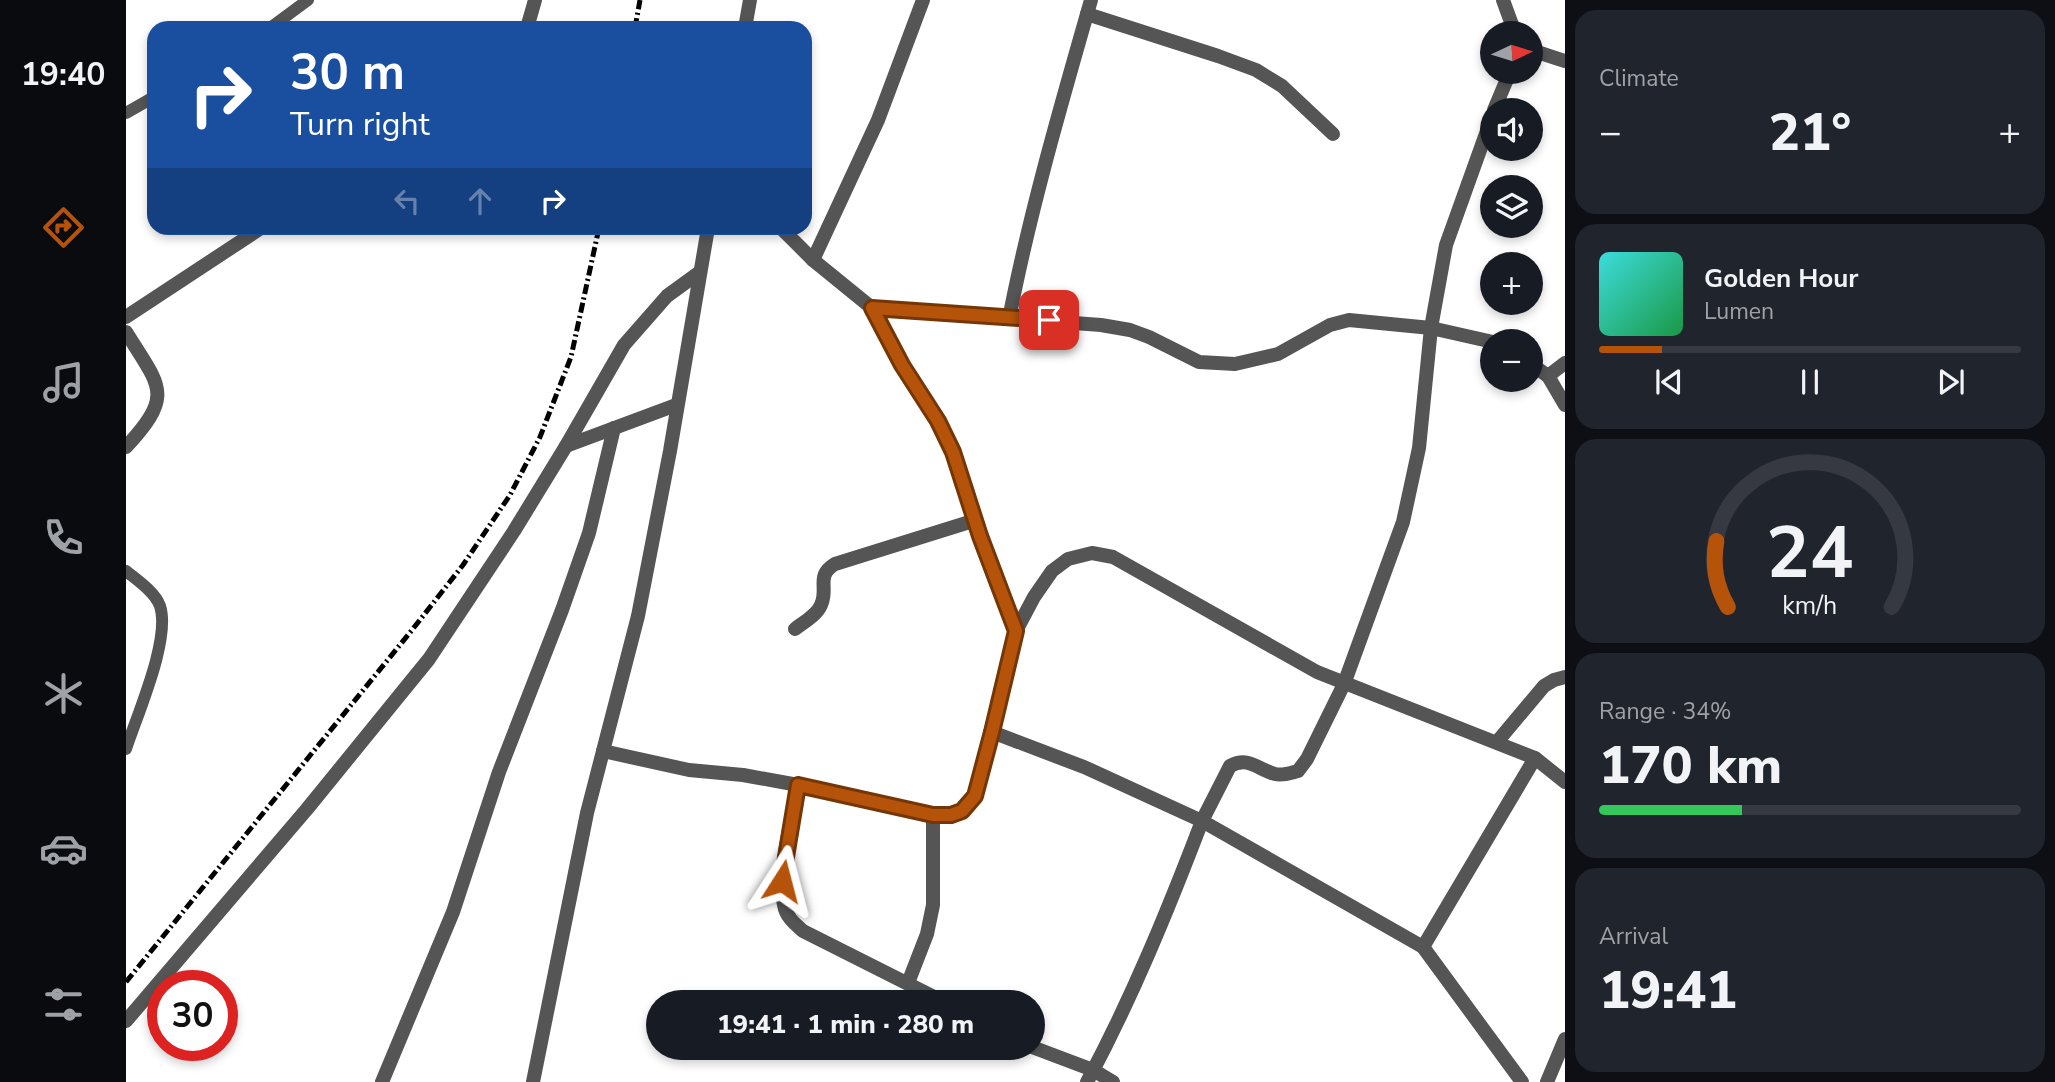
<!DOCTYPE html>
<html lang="en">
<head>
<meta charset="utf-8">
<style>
  body { margin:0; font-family:"Nunito Sans",sans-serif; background:#20242c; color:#f1f3f6; height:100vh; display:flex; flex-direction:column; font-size:26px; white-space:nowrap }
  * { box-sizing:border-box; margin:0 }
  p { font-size:23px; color:#9ea1a6 }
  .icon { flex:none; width:38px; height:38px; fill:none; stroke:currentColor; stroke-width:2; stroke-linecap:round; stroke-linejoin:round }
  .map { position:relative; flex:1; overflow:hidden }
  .side { display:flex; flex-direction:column; gap:10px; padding:10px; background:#0d0f14; width:490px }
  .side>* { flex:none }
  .guide { position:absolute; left:21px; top:21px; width:665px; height:214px; border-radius:21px; box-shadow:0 4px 10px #0003; background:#1a4fa0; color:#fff; overflow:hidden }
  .needle { width:46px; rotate:86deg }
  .controls { position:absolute; left:1354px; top:21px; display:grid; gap:14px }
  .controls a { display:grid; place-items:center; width:63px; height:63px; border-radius:50%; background:#171b24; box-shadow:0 4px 10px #0003; font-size:35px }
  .speed { position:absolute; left:21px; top:970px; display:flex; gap:14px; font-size:35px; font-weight:700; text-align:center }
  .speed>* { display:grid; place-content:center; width:91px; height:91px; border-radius:50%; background:#171b24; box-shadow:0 4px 10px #0003; line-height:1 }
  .speed .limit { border:10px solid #d22; background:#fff; color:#111 }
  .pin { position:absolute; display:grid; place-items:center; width:60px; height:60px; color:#fff; margin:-30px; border-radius:14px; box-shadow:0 4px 10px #0006 }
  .me { position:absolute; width:77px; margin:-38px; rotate:9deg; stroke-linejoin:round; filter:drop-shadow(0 0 5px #0008) }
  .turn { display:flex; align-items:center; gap:24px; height:147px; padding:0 28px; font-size:32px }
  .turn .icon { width:91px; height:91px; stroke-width:2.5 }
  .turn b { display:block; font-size:49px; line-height:60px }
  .lanes { display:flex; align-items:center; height:66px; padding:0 28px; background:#0003; justify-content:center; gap:35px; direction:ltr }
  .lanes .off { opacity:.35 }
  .big { font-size:52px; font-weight:800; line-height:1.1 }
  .side .widget { flex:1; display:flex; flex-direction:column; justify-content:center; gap:10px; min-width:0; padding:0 24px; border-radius:21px; background:#20242c }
  .side .dial { align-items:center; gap:0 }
  .dial svg { height:182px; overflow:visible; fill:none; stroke:#363941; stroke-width:7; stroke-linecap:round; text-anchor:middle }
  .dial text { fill:#f1f3f6; stroke:none }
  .song { display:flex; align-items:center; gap:21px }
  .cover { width:84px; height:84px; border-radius:10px; background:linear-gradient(135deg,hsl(180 70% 55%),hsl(140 70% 35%)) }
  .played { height:7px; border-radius:4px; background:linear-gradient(90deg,#b45309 15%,#363941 15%) }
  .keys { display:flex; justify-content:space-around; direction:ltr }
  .heat { display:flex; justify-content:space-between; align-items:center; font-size:38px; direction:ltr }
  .charge { height:10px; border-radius:5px; background:linear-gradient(90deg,#34c759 34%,#363941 0) }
  .trip { position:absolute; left:520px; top:990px; width:399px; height:70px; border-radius:35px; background:#171b24; box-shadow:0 4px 10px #0003; font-weight:800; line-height:70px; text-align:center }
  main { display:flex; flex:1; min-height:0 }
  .tabs { display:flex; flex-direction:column; width:126px; justify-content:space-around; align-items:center; background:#090b0e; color:#9ea1a6 }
  .tabs .icon { width:49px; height:49px }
  .tabs .selected { color:#b45309 }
  .tabs b { font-size:32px; color:#f1f3f6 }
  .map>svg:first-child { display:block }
</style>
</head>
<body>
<main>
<nav class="tabs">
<b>19:40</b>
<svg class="icon selected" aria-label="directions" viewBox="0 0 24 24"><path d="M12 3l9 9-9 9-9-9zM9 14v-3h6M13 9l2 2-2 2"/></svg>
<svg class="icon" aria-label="music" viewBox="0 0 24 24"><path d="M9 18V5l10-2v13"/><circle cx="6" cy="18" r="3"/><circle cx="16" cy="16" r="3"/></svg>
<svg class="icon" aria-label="phone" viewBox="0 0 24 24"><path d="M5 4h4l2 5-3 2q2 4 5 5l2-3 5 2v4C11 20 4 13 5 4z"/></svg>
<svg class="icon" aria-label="climate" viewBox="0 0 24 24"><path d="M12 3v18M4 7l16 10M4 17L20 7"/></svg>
<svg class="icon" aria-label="car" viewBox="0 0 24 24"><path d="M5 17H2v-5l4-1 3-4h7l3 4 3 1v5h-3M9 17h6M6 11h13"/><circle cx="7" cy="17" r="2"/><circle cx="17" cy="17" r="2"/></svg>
<svg class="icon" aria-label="filters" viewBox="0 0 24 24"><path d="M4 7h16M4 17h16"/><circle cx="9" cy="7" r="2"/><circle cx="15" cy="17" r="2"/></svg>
</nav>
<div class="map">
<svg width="1439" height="1082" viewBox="0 0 1439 1082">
  <rect width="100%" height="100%" fill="#fff"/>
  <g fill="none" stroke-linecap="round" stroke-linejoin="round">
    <g stroke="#555" stroke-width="12">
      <polyline points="144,28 182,0"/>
      <polyline points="0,113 28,97"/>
      <path d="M 0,571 C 11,580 29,592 34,606 C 45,639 11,715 0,749"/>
    </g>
    <g stroke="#555" stroke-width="14">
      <polyline points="1377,0 1389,33"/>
      <polyline points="961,14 1092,56 1130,70 1156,86 1207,134"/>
      <polyline points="401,28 409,0"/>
      <polyline points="619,28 624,0"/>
      <polyline points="1405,50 1439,61"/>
      <polyline points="1368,110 1384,72"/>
      <path d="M 1367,114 L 1320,245 L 1305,328 L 1293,448 L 1277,522 L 1218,684 L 1181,759 L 1172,771 C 1164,773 1157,776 1149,774 C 1131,769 1123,756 1104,766 L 1076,821 L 1297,947 L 1396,1082"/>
      <polyline points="655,228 687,260 746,308 776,365 812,421 827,452 854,536 890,631"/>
      <polyline points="687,260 752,120 797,0"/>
      <polyline points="746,308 975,325 1004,330 1023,337 1073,362 1109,364 1152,354 1204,325 1223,320 1305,328 1367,342"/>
      <polyline points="0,317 135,228"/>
      <path d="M 883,319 C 904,211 935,105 965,0"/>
      <path d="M 0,332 C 34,387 49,394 0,447"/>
      <polyline points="1405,364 1422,376 1439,363"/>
      <polyline points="1422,376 1439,405"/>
      <polyline points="440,446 550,405"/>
      <path d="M 669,629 C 678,622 691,615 695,605 C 703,588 689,576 709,564 L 850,520"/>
      <path d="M 866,732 L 958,767 L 1076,821 C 1042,910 1006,998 961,1082"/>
      <polyline points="1371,742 1418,686 1428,680 1439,677"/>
      <path d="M 477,751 L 563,770 L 617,775 L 672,785 L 807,815 C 830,815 834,814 849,796 L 890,631 L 908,597 L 926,571 L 942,559 L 966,553 L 987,557 L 1191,672 L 1409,758 L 1297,947"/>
      <polyline points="1409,758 1439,782"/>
      <path d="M 672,785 C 666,817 651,875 658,905 C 660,917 669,924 677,931 L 820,1003"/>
      <polyline points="782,983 801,934 807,905 807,815"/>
      <polyline points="0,1021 181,809 303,659 388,531 440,446 498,345 541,296 574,272"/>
      <polyline points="906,1047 967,1070 987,1082"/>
      <polyline points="256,1082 327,912 373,772 436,610 463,533 488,428"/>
      <polyline points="407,1082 461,813 512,616 544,451 582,228"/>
      <polyline points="1421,1082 1439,1039"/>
    </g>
    <g stroke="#000" stroke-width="5" stroke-dasharray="10 3.5 2 3.5" stroke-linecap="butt">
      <polyline points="509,28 514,0"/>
      <polyline points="0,982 286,630 337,565 384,495 414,437 445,357 473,228"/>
    </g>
  </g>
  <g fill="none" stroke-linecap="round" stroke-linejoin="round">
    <defs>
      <polyline id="route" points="656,881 672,785 807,815 825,815 836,811 849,796 866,732 890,631 854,536 827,452 812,421 776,365 746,308 923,320"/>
    </defs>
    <use href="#route" stroke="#753606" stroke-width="18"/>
    <use href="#route" stroke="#b45309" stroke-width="12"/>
  </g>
</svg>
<div class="controls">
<a><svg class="needle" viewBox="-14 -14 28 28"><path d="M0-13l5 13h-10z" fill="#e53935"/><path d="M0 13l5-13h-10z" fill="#9ea1a6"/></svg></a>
<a><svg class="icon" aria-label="sound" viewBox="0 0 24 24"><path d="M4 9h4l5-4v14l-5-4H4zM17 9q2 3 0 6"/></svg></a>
<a><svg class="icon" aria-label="layers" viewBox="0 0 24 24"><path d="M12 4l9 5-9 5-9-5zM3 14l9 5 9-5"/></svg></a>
<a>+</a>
<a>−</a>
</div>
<div class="speed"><div class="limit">30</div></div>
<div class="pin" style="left:923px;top:320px;background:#d93025"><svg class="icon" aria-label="arrive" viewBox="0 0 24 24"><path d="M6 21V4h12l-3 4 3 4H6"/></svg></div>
<svg class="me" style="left:656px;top:881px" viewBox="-20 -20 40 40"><path d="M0-17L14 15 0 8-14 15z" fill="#b45309" stroke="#fff" stroke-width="4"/></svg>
<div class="trip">19:41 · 1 min · 280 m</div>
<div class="guide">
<div class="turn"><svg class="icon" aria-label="right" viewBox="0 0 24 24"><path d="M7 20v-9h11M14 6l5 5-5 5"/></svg><div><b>30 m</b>Turn right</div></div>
<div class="lanes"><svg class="icon off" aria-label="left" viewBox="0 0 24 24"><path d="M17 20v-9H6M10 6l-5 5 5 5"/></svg><svg class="icon off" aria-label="ahead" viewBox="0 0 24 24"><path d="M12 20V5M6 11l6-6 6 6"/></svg><svg class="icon" aria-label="right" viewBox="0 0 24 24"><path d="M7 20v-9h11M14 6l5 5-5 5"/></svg></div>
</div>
</div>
<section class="side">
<div class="widget"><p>Climate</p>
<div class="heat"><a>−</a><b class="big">21°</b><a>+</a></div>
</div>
<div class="widget">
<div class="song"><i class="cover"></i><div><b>Golden Hour</b><p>Lumen</p></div></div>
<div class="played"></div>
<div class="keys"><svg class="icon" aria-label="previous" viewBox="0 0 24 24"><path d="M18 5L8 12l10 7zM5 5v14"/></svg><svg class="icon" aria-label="pause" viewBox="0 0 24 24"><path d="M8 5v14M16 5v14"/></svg><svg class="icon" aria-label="next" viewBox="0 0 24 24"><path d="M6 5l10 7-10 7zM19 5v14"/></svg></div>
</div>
<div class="widget dial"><svg viewBox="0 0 100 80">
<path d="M14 69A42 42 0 1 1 86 69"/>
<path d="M14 69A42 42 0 0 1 9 40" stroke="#b45309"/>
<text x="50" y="56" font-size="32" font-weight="700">24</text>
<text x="50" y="72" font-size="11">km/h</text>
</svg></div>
<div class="widget"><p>Range · 34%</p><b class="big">170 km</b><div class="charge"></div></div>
<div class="widget"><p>Arrival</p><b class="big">19:41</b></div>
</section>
</main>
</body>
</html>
